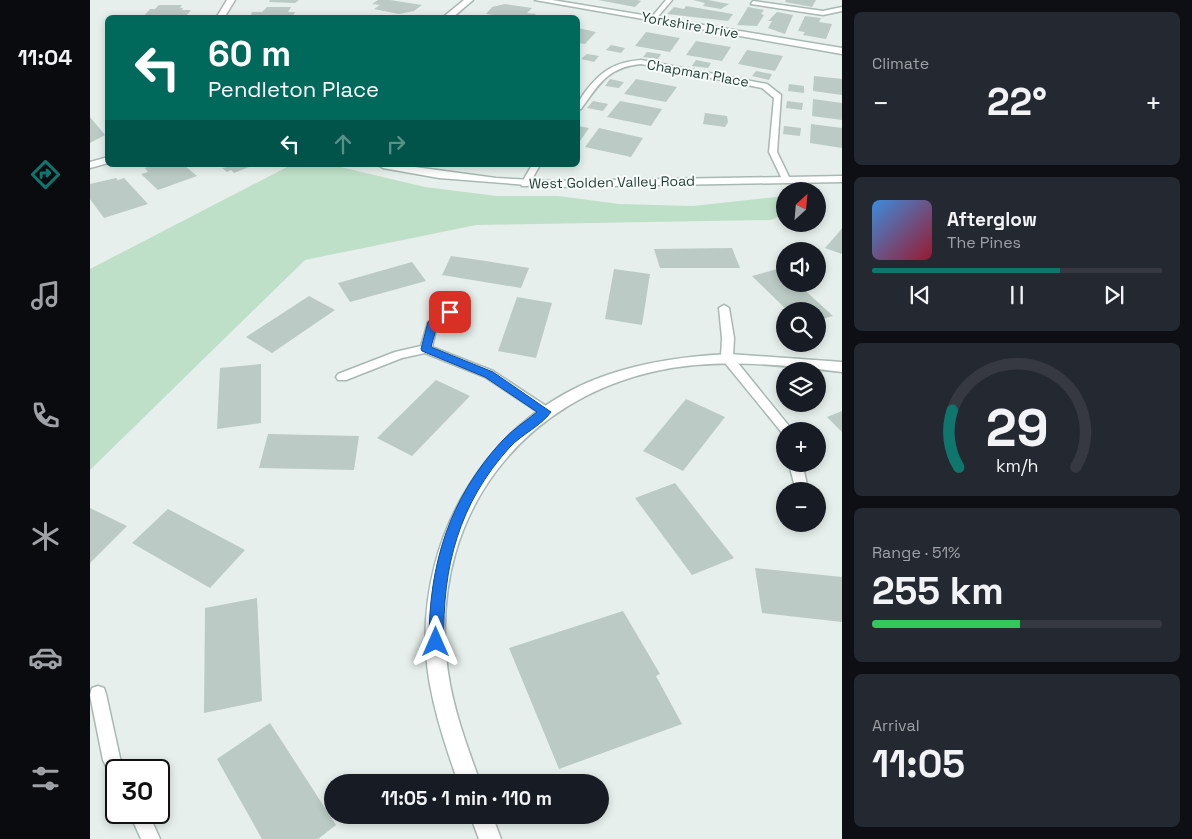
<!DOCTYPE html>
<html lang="en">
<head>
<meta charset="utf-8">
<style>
  body { margin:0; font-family:"Space Grotesk",sans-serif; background:#242831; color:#f1f3f6; height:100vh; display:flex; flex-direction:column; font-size:19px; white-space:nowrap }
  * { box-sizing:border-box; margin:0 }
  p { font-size:16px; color:#9ea1a6 }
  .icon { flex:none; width:28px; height:28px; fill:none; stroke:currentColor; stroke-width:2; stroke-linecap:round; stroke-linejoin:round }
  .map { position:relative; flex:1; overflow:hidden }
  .panel { display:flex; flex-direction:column; gap:12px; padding:12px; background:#0d0f14; width:350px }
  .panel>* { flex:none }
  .guide { position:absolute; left:15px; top:15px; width:475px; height:152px; border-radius:8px; box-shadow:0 2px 8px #0003; background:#00695c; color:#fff; overflow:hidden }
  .needle { width:32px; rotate:26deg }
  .tools { position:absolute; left:686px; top:182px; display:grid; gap:10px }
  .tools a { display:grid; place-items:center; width:50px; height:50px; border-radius:50%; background:#171b24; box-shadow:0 2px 8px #0003; font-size:25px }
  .speed { position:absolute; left:15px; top:759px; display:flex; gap:10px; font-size:25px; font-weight:700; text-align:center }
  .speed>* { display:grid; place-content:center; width:65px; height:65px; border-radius:50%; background:#171b24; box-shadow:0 2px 8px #0003; line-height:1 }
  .speed .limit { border:2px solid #111; border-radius:8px; background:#fff; color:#111 }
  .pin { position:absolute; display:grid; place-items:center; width:42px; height:42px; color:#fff; margin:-21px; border-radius:10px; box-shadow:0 2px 8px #0006 }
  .me { position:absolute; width:55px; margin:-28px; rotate:0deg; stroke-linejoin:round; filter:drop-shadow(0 0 4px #0008) }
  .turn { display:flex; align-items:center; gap:18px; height:105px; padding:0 20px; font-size:22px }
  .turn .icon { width:65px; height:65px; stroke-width:2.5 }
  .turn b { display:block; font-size:35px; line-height:42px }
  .lanes { display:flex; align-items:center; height:48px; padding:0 20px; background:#0003; justify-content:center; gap:25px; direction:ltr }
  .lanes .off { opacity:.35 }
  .big { font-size:38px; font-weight:800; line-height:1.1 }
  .panel .card { flex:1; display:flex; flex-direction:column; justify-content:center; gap:8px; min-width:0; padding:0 18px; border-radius:8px; background:#242831 }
  .panel .dial { align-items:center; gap:0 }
  .dial svg { height:130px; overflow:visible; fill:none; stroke:#363941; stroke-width:7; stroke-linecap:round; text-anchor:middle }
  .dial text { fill:#f1f3f6; stroke:none }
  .song { display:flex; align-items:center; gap:15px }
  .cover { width:60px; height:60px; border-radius:8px; background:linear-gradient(135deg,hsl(210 70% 55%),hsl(350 70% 35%)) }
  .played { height:5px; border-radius:2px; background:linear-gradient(90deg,#0f766e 65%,#363941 65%) }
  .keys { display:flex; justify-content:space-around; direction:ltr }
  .heat { display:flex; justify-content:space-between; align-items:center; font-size:28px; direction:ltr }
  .charge { height:8px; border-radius:4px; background:linear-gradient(90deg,#34c759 51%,#363941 0) }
  .trip { position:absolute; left:234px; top:774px; width:285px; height:50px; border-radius:25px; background:#171b24; box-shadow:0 2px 8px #0003; font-weight:800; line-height:50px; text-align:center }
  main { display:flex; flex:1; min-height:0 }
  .menu { display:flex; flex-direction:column; width:90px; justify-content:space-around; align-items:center; background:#090b0e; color:#9ea1a6 }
  .menu .icon { width:35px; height:35px }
  .menu .current { color:#0f766e }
  .menu b { font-size:22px; color:#f1f3f6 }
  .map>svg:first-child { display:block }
</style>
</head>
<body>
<main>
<nav class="menu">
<b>11:04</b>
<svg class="icon current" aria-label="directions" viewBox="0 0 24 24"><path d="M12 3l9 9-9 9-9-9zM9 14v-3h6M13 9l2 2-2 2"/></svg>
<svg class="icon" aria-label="music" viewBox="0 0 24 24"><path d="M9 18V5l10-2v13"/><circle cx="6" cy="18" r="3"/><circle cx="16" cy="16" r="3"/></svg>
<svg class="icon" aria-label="phone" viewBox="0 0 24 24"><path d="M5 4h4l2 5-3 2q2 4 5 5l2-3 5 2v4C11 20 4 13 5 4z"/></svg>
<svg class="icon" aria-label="climate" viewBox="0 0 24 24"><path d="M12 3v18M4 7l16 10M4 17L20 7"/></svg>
<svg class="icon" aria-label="car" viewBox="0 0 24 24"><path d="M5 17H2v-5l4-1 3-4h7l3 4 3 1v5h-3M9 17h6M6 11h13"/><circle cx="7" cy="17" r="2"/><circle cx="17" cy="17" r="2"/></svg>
<svg class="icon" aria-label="filters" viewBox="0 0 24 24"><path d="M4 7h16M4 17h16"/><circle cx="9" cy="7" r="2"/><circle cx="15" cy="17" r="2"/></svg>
</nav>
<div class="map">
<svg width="752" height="839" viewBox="0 0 752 839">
  <rect width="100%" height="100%" fill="#e6efeb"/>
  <polygon fill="#bfe0c8" points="201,165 242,165 335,187 407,196 468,196 529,204 603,206 695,196 695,214 681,220 386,225 215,260 0,470 0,269"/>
  <g fill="#bbcac4">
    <polygon points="180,0 209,0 205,3 179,2"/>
    <polygon points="288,0 300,0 332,5 324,11 309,14 284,9 290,5 282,4"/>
    <polygon points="508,0 547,0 551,1 545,7"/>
    <polygon points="603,0 618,0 639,4 631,9 613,6 615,3"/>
    <polygon points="696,0 726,0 722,7 695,2"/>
    <polygon points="415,4 442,8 437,13 446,14 442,18 426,18 396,14 402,7"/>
    <polygon points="69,5 92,5 90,8 93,8 92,10 101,10 96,16 54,16 60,9 65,9"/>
    <polygon points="596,6 643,14 638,21 577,14 584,7 594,9"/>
    <polygon points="177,7 201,7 198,12 205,12 202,18 160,18 162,12 172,12"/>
    <polygon points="658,7 674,10 671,14 674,15 667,26 647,25"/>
    <polygon points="687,12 703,15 695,34 678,28 682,21 678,21"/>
    <polygon points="715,16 731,18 729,22 742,24 736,39 713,35 715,32 708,31"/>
    <polygon points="488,28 506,32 495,44 488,43"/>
    <polygon points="556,32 590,38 580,52 545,46"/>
    <polygon points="606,41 623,44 641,47 632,61 596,55"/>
    <polygon points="521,45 535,48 531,53 516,50"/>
    <polygon points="657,50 693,56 685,71 648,64"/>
    <polygon points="557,52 571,54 568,59 553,57"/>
    <polygon points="497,54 509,56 504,62 491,59"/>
    <polygon points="606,60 621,63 618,68 602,66"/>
    <polygon points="666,71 682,74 679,80 662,76"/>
    <polygon points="724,76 752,79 752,95 723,91"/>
    <polygon points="520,79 534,82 529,88 515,86"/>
    <polygon points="546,79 587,87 576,102 534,94"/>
    <polygon points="699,84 714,86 714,93 698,91"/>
    <polygon points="723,99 752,103 752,120 722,116"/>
    <polygon points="503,101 518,104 513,111 497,108"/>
    <polygon points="530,101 572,109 561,126 517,117"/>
    <polygon points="697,101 713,103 712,110 696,108"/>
    <polygon points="615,113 637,116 638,122 635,127 613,124"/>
    <polygon points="0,117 15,135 0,143"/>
    <polygon points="721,124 752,128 752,148 720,143"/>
    <polygon points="488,126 499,128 488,144"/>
    <polygon points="694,126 711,128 710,136 693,134"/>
    <polygon points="509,128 553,138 541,157 495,147"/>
    <polygon points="62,165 94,165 107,176 68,190 51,174 58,172 55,168"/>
    <polygon points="135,165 164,165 144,173 141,170 137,172 132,168 137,167"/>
    <polygon points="26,178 28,180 34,178 58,204 14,218 0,199 0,184"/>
    <polygon points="752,228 752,254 735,248 749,232"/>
    <polygon points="642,248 650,268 570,268 564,249"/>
    <polygon points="361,256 396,261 439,268 431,288 352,275"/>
    <polygon points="322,262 336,281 260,302 248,283"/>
    <polygon points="691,268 695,272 695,284 708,284 743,316 728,320 728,311 698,311 662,276"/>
    <polygon points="524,269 560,274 552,325 515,319"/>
    <polygon points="219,296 245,310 182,353 156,337"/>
    <polygon points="427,297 462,303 446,358 408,351"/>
    <polygon points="171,364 171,423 127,429 130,368"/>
    <polygon points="346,380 380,396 322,456 287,438"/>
    <polygon points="596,399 635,417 593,471 553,451"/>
    <polygon points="752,411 752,432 737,417"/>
    <polygon points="178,434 269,436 264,470 169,468"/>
    <polygon points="585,483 613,519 644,558 602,575 545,498"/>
    <polygon points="0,508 37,526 0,563"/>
    <polygon points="78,509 155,550 120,588 42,543"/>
    <polygon points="665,568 752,577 752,622 672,613"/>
    <polygon points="167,598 172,701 114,713 115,608"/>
    <polygon points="533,611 570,674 566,676 592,724 469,769 419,648"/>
    <polygon points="180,723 246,825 228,839 172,839 127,759"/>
  </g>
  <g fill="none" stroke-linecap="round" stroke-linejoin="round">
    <defs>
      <g id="lane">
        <polygon points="576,0 582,0 565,20 561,20 561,18"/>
        <polygon points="663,1 733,11 752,7 752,11 733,15 661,4"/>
        <path d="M 551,60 L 677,84 L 691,95 L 687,152 L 700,179 L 699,181 L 693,181 L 679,152 L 684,98 L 672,88 L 551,64 C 518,67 509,84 491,109 L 488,109 C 488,101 491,98 495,92 C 511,71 525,62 551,60 Z"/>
        <polygon points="442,165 450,165 438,186 432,186 431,184"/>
        <polygon points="634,305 639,308 644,338 643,357 703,431 695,431 695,435 693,434 631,358 632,338 629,308"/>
        <polygon points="360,309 365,312 347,326 342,347 403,371 459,408 461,411 459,414 451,414 395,377 335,353 312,358 256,380 248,380 246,377 248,374 305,352 331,346 338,322"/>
        <polygon points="699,464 712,464 718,488 716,491 706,491"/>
        <polygon points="8,686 14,688 16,694 30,758 36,770 26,770 26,779 21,776 13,760 0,695 2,688"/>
        <polygon points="39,812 58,812 70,839 51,839"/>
      </g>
      <g id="street">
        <polygon points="137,0 145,0 134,18 126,18"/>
        <polygon points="374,0 383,0 362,18 352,18"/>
        <polygon points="445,0 462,0 752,48 752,54"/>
        <polygon points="18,157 18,163 0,168 0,162"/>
        <polygon points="288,165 310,165 406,178 463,181 752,176 752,182 463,187 349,178 293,168"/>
        <path d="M 639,354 L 752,362 L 752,372 C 693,365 630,358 571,370 C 433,398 344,513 356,654 C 359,698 375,741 390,782 L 368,782 C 354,742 339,697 336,654 C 329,531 401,413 520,374 C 559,361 598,356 639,354 Z"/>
        <polygon points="380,815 402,815 411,839 389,839"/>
      </g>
    </defs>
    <use href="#lane" stroke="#a8b8b2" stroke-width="3"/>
    <use href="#street" stroke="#a8b8b2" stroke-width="3"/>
    <use href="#lane" fill="#fff" fill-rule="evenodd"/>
    <use href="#street" fill="#fff" fill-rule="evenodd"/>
  </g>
  <path fill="#1a73e8" stroke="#114b97" d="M 360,309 L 365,312 L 347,326 L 341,347 L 403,372 L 461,412 C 451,426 432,434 420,447 C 369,503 352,567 354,642 L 351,647 L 346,649 L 341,647 L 339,642 C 339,564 359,499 412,441 C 422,430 436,421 447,412 L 395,377 L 332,351 L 331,349 L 338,322 Z"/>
  <g text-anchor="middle" stroke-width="4" stroke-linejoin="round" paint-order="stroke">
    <g font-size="14" fill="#24423a" stroke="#f7fbf9">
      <text transform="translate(600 25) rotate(10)" y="5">Yorkshire Drive</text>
      <text transform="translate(608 73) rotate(10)" y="5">Chapman Place</text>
      <text transform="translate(522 182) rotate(-1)" y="5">West Golden Valley Road</text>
    </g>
  </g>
</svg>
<div class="tools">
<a><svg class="needle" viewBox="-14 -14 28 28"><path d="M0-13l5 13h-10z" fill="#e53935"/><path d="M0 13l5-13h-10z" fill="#9ea1a6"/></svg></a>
<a><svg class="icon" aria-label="sound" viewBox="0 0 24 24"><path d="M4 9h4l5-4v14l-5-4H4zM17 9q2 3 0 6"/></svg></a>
<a><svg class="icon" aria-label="search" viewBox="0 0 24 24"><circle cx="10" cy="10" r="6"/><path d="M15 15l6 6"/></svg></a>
<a><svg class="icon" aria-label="layers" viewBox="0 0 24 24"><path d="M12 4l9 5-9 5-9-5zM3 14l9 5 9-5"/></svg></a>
<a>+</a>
<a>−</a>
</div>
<div class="speed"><div class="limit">30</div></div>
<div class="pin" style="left:360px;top:312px;background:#d93025"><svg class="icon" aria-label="arrive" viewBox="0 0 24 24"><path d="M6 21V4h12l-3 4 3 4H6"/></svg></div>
<svg class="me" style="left:346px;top:642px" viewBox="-20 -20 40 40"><path d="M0-17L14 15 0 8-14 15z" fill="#1a73e8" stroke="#fff" stroke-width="4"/></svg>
<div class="trip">11:05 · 1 min · 110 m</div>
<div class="guide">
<div class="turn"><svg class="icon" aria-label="left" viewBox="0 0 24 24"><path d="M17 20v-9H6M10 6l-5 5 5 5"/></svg><div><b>60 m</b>Pendleton Place</div></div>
<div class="lanes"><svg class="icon" aria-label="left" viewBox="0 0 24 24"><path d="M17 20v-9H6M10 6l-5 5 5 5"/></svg><svg class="icon off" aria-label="ahead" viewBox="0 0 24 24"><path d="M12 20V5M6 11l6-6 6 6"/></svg><svg class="icon off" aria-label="right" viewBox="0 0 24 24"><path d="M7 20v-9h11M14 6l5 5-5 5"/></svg></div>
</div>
</div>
<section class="panel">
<div class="card"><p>Climate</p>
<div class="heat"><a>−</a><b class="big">22°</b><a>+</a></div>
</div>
<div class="card">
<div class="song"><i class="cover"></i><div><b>Afterglow</b><p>The Pines</p></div></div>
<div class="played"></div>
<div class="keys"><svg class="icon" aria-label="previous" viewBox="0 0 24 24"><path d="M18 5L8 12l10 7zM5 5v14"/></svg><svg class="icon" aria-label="pause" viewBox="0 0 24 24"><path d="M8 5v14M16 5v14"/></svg><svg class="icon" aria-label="next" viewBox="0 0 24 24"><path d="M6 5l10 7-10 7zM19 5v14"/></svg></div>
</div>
<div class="card dial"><svg viewBox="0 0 100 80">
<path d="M14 69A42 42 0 1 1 86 69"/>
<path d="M14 69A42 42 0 0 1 10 34" stroke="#0f766e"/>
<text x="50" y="56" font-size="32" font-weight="700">29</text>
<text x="50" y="72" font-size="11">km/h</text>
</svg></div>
<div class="card"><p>Range · 51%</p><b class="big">255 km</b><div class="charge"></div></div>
<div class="card"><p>Arrival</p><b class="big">11:05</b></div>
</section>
</main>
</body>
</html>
